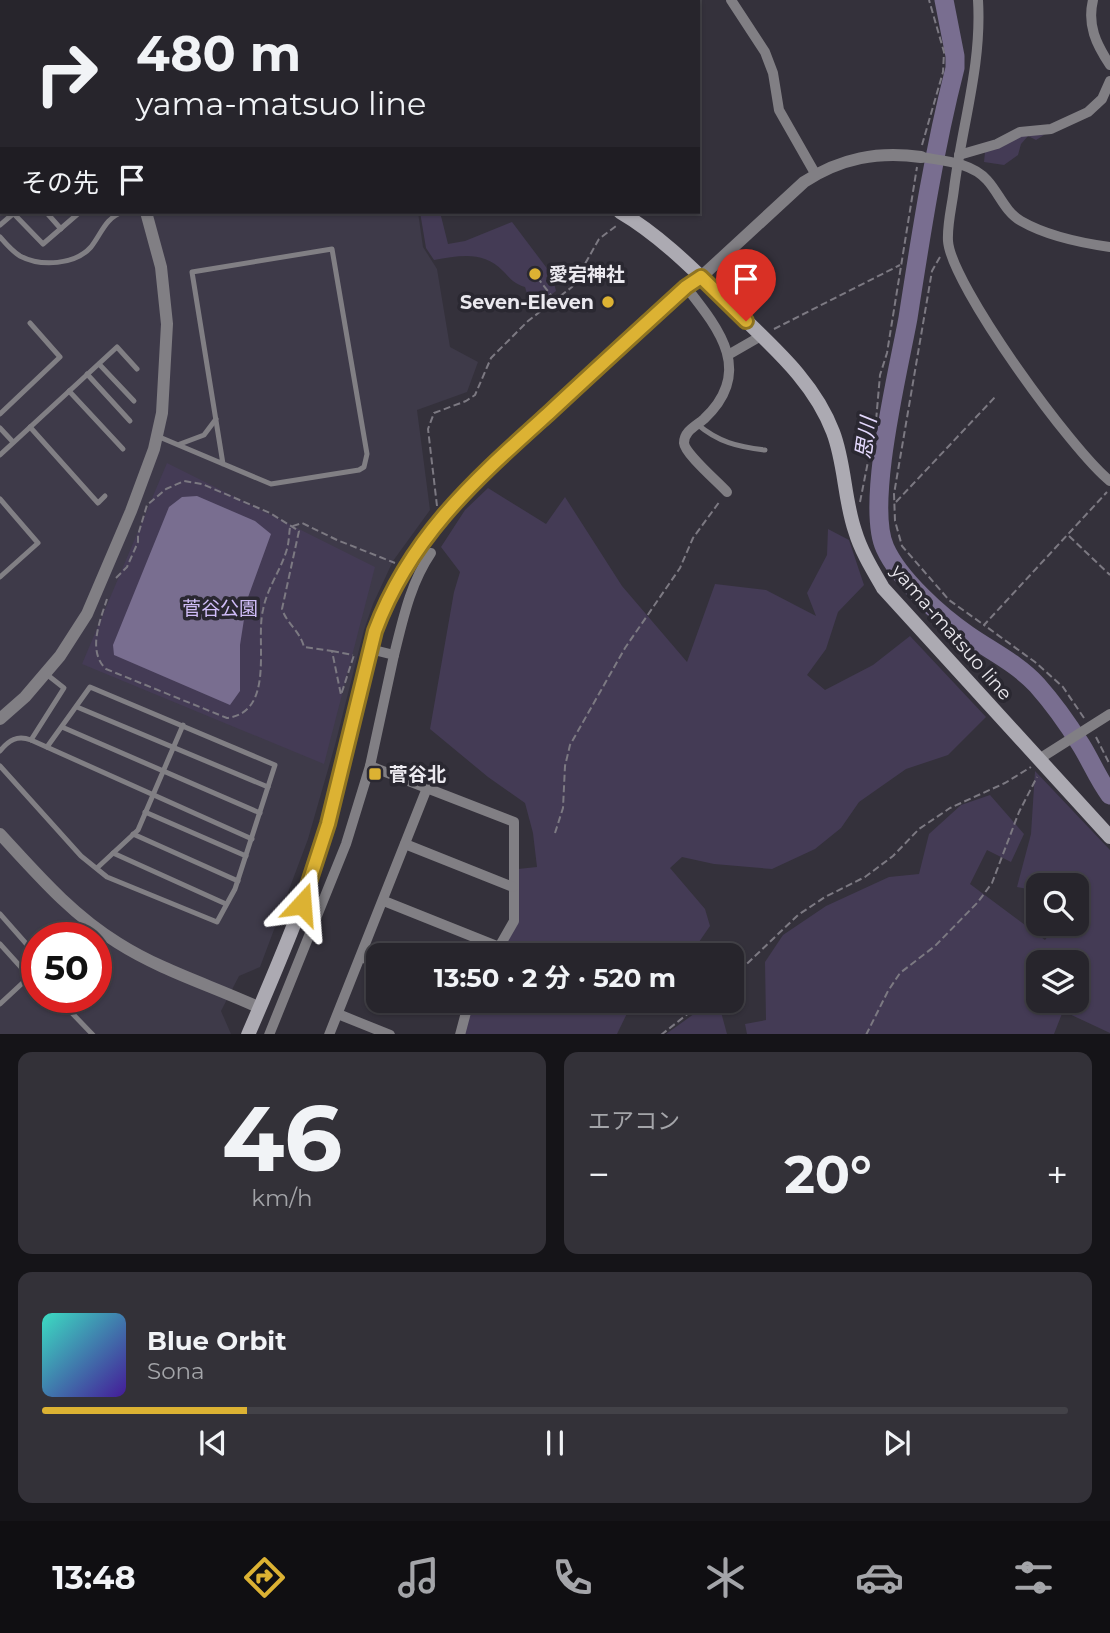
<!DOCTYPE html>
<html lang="ja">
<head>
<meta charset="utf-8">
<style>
  body { margin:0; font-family:Montserrat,"Noto Sans JP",sans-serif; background:#333138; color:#f1f3f6; height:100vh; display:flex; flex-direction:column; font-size:26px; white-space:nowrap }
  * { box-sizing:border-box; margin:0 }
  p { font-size:23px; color:#a4a5a9 }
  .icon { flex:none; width:38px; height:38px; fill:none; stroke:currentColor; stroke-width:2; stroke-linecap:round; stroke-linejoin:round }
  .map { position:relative; height:1034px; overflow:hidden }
  .drawer { display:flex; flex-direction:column; gap:18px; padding:18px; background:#151418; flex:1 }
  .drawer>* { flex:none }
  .guide { position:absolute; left:0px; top:0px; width:700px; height:214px; box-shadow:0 2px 5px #0004,0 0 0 2px #434248; background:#27252c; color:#f1f3f6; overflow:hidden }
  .controls { position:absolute; left:1026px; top:873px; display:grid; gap:14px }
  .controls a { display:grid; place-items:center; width:63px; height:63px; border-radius:14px; background:#27252c; box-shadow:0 2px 5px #0004,0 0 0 2px #434248; font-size:35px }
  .speed { position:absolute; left:21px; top:922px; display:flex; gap:14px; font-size:35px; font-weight:700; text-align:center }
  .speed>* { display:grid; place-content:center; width:91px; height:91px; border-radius:50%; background:#27252c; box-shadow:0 2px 5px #0004,0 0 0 2px #434248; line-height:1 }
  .speed .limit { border:10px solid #d22; background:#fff; color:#111 }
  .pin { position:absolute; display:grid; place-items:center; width:60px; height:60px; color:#fff; margin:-72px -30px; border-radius:50% 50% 50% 0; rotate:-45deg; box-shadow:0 0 7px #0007 }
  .pin .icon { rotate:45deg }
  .me { position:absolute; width:77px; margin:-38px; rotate:19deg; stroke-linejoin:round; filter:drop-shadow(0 0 5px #0008) }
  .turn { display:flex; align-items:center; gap:24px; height:147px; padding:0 21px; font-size:32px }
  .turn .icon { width:91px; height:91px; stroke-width:2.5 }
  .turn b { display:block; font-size:49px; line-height:60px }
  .then { display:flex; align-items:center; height:66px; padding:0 21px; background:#0003; gap:14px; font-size:26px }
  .big { font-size:52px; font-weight:700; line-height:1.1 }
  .drawer .tile { flex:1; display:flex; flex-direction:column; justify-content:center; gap:10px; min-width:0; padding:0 24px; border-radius:14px; background:#333138 }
  .drawer .dial { align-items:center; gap:0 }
  .dial b { font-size:91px; line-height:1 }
  .song { display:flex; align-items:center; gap:21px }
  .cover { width:84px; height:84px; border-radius:10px; background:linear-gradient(135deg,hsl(170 70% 55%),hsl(260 70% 35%)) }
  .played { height:7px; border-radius:4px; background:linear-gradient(90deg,#dcb233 20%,#434248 20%) }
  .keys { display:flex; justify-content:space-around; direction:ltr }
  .heat { display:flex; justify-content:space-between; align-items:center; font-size:38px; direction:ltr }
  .drawer .tiles { flex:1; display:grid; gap:18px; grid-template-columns:1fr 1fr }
  .tile:last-child { grid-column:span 2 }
  .trip { position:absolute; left:366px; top:943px; width:378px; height:70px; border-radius:14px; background:#27252c; box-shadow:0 2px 5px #0004,0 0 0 2px #434248; font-weight:700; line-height:70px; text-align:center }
  .tab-bar { display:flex; height:112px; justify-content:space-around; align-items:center; background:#100f12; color:#a4a5a9 }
  .tab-bar .icon { width:49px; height:49px }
  .tab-bar .current { color:#dcb233 }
  .tab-bar b { font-size:32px; color:#f1f3f6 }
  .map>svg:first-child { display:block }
</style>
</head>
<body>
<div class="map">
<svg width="1110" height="1035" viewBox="0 0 1110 1035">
  <rect width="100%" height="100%" fill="#34313b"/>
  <path fill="#3e3a49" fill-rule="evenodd" d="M 0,0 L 357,0 L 2,2 L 2,212 L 418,212 L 423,247 L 437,269 L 450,347 L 478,362 L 467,392 L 417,410 L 430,510 L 393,561 L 373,604 L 364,630 L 335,745 L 308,839 L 260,967 L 239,976 L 221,1011 L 231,1034 L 0,1035 ZM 37,938 L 96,938 L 96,998 L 37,998 Z"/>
  <g fill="#443b55" fill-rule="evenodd">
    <polygon points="1022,134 1044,135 1036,140 1028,136 1021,144 1018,155 1004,165 984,162 985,152"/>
    <path d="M 420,212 L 440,212 L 448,244 L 465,241 L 512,222 L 552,275 L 556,291 L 532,309 L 525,287 C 513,283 511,279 503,271 C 483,250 459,256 434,260 L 426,248 Z"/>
    <polygon points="167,463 375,567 324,764 82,664"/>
    <polygon points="488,488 546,524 565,497 622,586 687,662 715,584 766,590 816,616 807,593 827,555 828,529 849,540 864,585 838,612 826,649 807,675 825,690 873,665 910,636 986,717 948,755 906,769 859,802 841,828 815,849 772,869 714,864 682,857 670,868 705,909 710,926 699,942 682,956 499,955 517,923 518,869 537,867 533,833 525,803 488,777 430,729 454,592 460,572 441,547 465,510"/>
    <path d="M 1035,771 L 1110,850 L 1110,1033 L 1063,1011 L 1054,1034 L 747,1034 L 745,1024 L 766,1020 L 765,962 L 783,935 L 826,906 L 889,877 L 919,874 L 929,834 L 961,805 L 990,795 L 1024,834 L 1011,862 L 987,850 L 970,884 L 1045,940 L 1057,924 L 1076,924 L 1076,886 L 1038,886 L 1038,891 L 1017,887 L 1031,834 ZM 1076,962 L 1076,1001 L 1038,1001 L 1038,962 Z"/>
    <polygon points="474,1001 633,1001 617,1034 464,1035"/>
    <polygon points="712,1001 718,1001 727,1034 666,1034"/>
  </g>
  <polygon fill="#796e90" points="197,496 255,521 271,534 247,600 240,645 240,691 230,705 114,655 113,645 169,507 182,497"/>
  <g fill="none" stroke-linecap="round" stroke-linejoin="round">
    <path stroke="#796e90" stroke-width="19" d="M 944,0 L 955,56 L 955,68 C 934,150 921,234 908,318 C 899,368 865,505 885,548 C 899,579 940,616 968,635 C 991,651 1018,664 1037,685 C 1053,703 1068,724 1081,745 C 1091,761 1098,779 1110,795"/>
    <g stroke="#7c7982" stroke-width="2" stroke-dasharray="7 3.5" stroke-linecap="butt">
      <polyline points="628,2 631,0"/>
      <polyline points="922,145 943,72 944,52 929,0"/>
      <polyline points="940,257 932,271 894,494 895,521 902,546 949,600 984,625"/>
      <polyline points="537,277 554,299"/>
      <polyline points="774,329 900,265"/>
      <polyline points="860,502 876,421 880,375 887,353 917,167"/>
      <polyline points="896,502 996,396"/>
      <polyline points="437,506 428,429 434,413 466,401 475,395 491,358 528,321 572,287 599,239 616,226"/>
      <polyline points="1069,536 1110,575"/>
      <path d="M 116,578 L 127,567 L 138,542 L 138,535 L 147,505 L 166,489 L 184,481 L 202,484 L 270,513 L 299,531 L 282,609 C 287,624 300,631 304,647 L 332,651 L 341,695 L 354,655"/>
      <path d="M 107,599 C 100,621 87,651 106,669 L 227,718 C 276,712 255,641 263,610 C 267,588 281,570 287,549 C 289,542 289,534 290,527 L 302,523 L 337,540 L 395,563"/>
      <polyline points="332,651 353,655"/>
      <polyline points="1084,718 1063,687 1035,662 984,625 1107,492"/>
      <polyline points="1096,737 1110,765"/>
      <polyline points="555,833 563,808 565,766 570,745 625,648 680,568 693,538 720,501"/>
      <polyline points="732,978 798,915 825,897 865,877 893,856 919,829 950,808 1005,783 1031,767"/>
      <polyline points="661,1035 704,1001"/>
      <polyline points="866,1035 888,991 900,973 935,946 978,902 992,883 1019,812 1037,777"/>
    </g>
    <g stroke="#817f84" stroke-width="5">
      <polyline points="67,2 69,0"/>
      <polyline points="0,131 2,130"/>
      <polyline points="0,163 2,162"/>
      <polyline points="0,199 2,201"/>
      <polyline points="12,212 43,244 80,212"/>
      <polyline points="46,212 61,229"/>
      <polyline points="0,225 14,213"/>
      <path d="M 0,237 C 6,244 13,252 20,256 C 41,267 75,265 91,247 C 102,233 105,218 123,212"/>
      <polyline points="99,364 134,401"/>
      <polyline points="87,374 130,421"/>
      <polyline points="69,391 123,449"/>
      <polyline points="0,414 60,357 30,323"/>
      <path d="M 697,424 C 718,442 738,447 765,450"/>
      <polyline points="30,427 98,503 105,496"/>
      <polyline points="0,428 13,442"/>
      <polyline points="157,436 271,484 359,470 364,467 367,454 332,249 192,272 223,464"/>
      <polyline points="180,444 204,435 216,419"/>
      <polyline points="0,455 117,347 137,369"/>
      <polyline points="0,499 38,543 0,577"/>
      <polyline points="77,707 268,787"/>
      <polyline points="62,727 260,813"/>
      <polyline points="31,740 64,688 45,673"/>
      <path d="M 0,751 C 9,740 17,735 31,740 L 252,839"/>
      <polyline points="0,766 81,856 107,877 217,922 235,889 275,765 90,687 47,747"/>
      <polyline points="145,812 246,856"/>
      <polyline points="133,834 238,881"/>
      <polyline points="113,853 226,904"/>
      <polyline points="97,868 138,830 183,725"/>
      <polyline points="0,914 37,956"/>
      <polyline points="0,944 37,985"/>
      <path d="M 48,998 L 61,1011 C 70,1010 75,1006 76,998"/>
      <polyline points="0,1004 29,977"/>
      <polyline points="69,1010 93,1035"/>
    </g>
    <g stroke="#817f84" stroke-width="10">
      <polyline points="646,0 646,2"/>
      <polyline points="731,0 765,52 773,73 779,110 816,175"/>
      <path d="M 978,0 C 982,65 962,125 954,189 C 952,206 947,224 948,241 C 951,285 1073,452 1110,481"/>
      <path d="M 1093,0 C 1087,25 1096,44 1110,65"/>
      <polyline points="171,2 173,0"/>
      <polyline points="959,155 997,144 1020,132 1051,129 1088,112 1102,99 1110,81"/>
      <path d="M 921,157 C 943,161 971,162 987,180 C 999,193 1005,212 1021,221 C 1047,236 1081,243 1110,247"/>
      <path d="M 686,287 C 720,330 754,372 704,419 C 696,426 684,431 684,443 C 685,454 718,482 727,492"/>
      <polyline points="728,355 761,336"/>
      <path d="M 394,655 C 403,619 410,584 431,553"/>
      <polyline points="1039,759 1110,714"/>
      <polyline points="370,766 514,822 514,921 494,956"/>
      <polyline points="405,844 513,887"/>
      <polyline points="384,901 499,947"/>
      <polyline points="361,957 378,964"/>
      <polyline points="338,1014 390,1035"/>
      <polyline points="269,1035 346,844 370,766 394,655 370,649"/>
      <polyline points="329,1035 427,788"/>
      <polyline points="460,1035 469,1001"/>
    </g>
    <g stroke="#817f84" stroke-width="12">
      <polyline points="0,2 2,4"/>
      <path d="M 701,277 L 804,182 C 841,158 878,151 921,157"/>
      <polyline points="0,719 25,697 60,656 87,614 131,511 154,449 162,413 167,324 161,267 146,212"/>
      <path d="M 0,834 C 37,874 71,914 118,943 C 162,971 213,986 260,1008"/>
    </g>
    <g stroke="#acaab2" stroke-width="14">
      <polyline points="401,2 402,0"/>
      <path d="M 620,212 C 661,236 696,272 730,305 C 769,344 813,379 833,432 C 845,463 844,499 855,531 C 861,551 872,569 883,588 L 1110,837"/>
      <path d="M 248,1035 C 278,965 308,896 328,824 C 345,760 357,694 375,630 C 411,534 479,476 552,409 C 597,368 642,328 686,287 L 701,277"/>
    </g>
  </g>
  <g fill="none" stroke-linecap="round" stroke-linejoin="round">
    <defs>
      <path id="route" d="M 302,904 L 328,824 L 375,631 C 411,535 476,479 549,413 C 594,371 640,329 686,287 L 701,277 L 746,321"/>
    </defs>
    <use href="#route" stroke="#8f7421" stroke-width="18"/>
    <use href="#route" stroke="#dcb233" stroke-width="12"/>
  </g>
  <g fill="#dcb233" stroke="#2a2831" stroke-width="2.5">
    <circle cx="535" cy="274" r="7"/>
    <circle cx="608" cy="302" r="7"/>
    <rect x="368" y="767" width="14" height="14" rx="3.5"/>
  </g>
  <g text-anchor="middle" stroke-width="7" stroke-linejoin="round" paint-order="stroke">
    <g font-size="19" font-weight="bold" fill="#ebe9ef" stroke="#2a2831" text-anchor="start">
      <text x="549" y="281">愛宕神社</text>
      <text x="594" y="309" text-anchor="end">Seven-Eleven</text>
      <text x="389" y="781">菅谷北</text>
    </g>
    <g font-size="19" fill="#d0bdf8" stroke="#2a2831">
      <text x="220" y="615">菅谷公園</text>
    </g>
    <g font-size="19" fill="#ebe9ef" stroke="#2a2831">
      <text transform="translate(952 632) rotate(49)" y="7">yama-matsuo line</text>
    </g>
    <g font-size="21" font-style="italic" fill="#e4d9fd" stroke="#2a2831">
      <text transform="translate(866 438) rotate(-82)" y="7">思川</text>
    </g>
  </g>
</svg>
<div class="controls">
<a><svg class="icon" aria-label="search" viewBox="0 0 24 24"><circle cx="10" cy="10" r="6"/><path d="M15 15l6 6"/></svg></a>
<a><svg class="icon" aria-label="layers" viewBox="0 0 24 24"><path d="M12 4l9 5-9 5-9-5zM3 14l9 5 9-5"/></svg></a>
</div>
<div class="speed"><div class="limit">50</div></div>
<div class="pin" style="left:746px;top:321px;background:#d93025"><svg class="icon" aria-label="arrive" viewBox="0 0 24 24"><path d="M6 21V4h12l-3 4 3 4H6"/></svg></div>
<svg class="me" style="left:302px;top:904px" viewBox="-20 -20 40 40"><path d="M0-17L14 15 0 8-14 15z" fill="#dcb233" stroke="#fff" stroke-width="4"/></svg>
<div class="trip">13:50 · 2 分 · 520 m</div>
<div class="guide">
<div class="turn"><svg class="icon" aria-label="right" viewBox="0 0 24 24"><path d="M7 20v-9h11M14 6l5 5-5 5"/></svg><div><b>480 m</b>yama-matsuo line</div></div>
<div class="then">その先<svg class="icon" aria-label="arrive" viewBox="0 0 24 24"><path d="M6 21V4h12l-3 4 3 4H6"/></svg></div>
</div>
</div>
<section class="drawer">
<div class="tiles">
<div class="tile dial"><b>46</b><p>km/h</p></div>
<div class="tile"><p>エアコン</p>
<div class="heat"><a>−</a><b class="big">20°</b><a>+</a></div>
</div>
<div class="tile">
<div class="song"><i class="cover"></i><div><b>Blue Orbit</b><p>Sona</p></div></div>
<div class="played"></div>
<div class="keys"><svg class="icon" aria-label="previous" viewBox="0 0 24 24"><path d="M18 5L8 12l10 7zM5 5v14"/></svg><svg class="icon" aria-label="pause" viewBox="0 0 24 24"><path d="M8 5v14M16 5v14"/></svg><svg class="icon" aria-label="next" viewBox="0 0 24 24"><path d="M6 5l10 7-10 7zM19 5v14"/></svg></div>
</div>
</div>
</section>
<nav class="tab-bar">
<b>13:48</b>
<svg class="icon current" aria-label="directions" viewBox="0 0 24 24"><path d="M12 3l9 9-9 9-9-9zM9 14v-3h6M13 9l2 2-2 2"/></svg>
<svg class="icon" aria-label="music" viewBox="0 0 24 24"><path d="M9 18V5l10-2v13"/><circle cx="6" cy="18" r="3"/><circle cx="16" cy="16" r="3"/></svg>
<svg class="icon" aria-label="phone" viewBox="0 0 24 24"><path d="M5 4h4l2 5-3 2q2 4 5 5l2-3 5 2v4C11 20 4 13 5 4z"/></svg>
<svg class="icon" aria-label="climate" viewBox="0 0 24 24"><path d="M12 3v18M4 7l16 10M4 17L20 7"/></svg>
<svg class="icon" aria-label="car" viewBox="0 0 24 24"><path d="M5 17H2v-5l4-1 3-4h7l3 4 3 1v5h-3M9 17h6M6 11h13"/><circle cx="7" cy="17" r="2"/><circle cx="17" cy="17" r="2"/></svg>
<svg class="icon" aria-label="filters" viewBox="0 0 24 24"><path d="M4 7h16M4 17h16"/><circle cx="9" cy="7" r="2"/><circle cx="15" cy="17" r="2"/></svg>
</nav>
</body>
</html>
